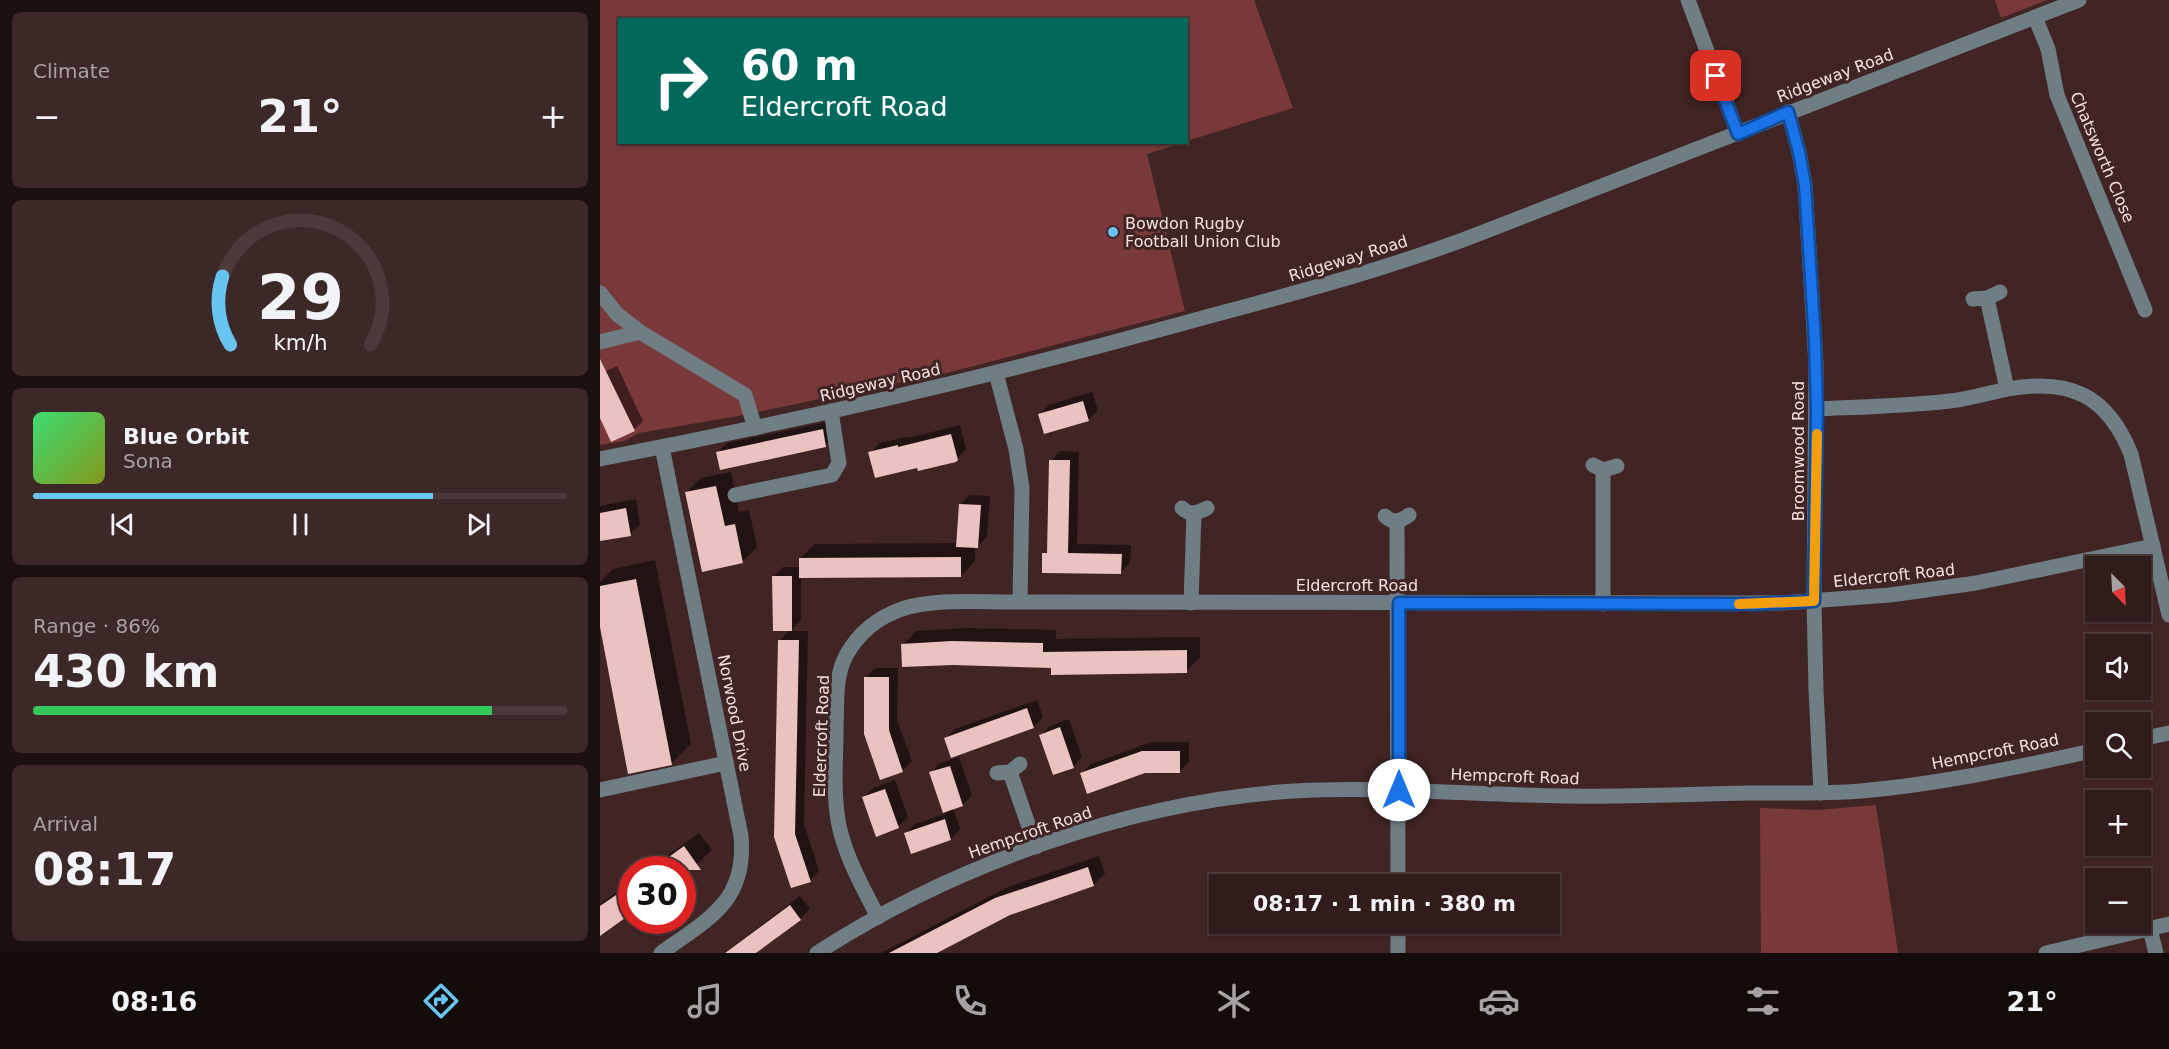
<!DOCTYPE html>
<html lang="en">
<head>
<meta charset="utf-8">
<style>
  body { margin:0; font-family:"DejaVu Sans",sans-serif; background:#3d2828; color:#f1f3f6; height:100vh; display:flex; flex-direction:column; font-size:22px; white-space:nowrap }
  * { box-sizing:border-box; margin:0 }
  p { font-size:20px; color:#a8a1a3 }
  .icon { flex:none; width:33px; height:33px; fill:none; stroke:currentColor; stroke-width:2; stroke-linecap:round; stroke-linejoin:round }
  .map { position:relative; flex:1; overflow:hidden }
  .sheet { display:flex; flex-direction:column; gap:12px; padding:12px; background:#1b0f0f; width:600px }
  .sheet>* { flex:none }
  .guide { position:absolute; left:18px; top:18px; width:570px; height:126px; border-radius:0px; box-shadow:0 2px 4px #0004,0 0 0 2px #4c393a; background:#00695c; color:#fff; overflow:hidden }
  .needle { width:39px; rotate:156deg }
  .tools { position:absolute; left:1485px; top:556px; display:grid; gap:12px }
  .tools a { display:grid; place-items:center; width:66px; height:66px; border-radius:0px; background:#311b1b; box-shadow:0 2px 4px #0004,0 0 0 2px #4c393a; font-size:30px }
  .speed { position:absolute; left:18px; top:856px; display:flex; gap:12px; font-size:30px; font-weight:700; text-align:center }
  .speed>* { display:grid; place-content:center; width:78px; height:78px; border-radius:50%; background:#311b1b; box-shadow:0 2px 4px #0004,0 0 0 2px #4c393a; line-height:1 }
  .speed .limit { border:9px solid #d22; background:#fff; color:#111 }
  .pin { position:absolute; display:grid; place-items:center; width:51px; height:51px; color:#fff; margin:-26px; border-radius:12px; box-shadow:0 3px 9px #0006 }
  .me { position:absolute; width:66px; margin:-33px; rotate:0deg; stroke-linejoin:round; filter:drop-shadow(0 0 4px #0008) }
  .turn { display:flex; align-items:center; gap:21px; height:126px; padding:0 24px; font-size:27px }
  .turn .icon { width:78px; height:78px; stroke-width:2.5 }
  .turn b { display:block; font-size:42px; line-height:51px }
  .big { font-size:45px; font-weight:600; line-height:1.1 }
  .sheet .tile { flex:1; display:flex; flex-direction:column; justify-content:center; gap:9px; min-width:0; padding:0 21px; border-radius:9px; background:#3d2828 }
  .sheet .dial { align-items:center; gap:0 }
  .dial svg { height:156px; overflow:visible; fill:none; stroke:#4c393a; stroke-width:7; stroke-linecap:round; text-anchor:middle }
  .dial text { fill:#f1f3f6; stroke:none }
  .song { display:flex; align-items:center; gap:18px }
  .cover { width:72px; height:72px; border-radius:9px; background:linear-gradient(135deg,hsl(140 70% 55%),hsl(70 70% 35%)) }
  .played { height:6px; border-radius:3px; background:linear-gradient(90deg,#68c4f0 75%,#4c393a 75%) }
  .keys { display:flex; justify-content:space-around; direction:ltr }
  .heat { display:flex; justify-content:space-between; align-items:center; font-size:33px; direction:ltr }
  .charge { height:9px; border-radius:4px; background:linear-gradient(90deg,#34c759 86%,#4c393a 0) }
  .trip { position:absolute; left:609px; top:874px; width:351px; height:60px; border-radius:0px; background:#311b1b; box-shadow:0 2px 4px #0004,0 0 0 2px #4c393a; font-weight:600; line-height:60px; text-align:center }
  .tab-bar { display:flex; height:96px; justify-content:space-around; align-items:center; background:#140b0b; color:#a8a1a3 }
  .tab-bar .icon { width:42px; height:42px }
  .tab-bar .active { color:#68c4f0 }
  .tab-bar b { font-size:27px; color:#f1f3f6 }
  main { display:flex; flex:1; min-height:0 }
  .map>svg:first-child { display:block }
</style>
</head>
<body>
<main>
<section class="sheet">
<div class="tile"><p>Climate</p>
<div class="heat"><a>−</a><b class="big">21°</b><a>+</a></div>
</div>
<div class="tile dial"><svg viewBox="0 0 100 80">
<path d="M14 69A42 42 0 1 1 86 69"/>
<path d="M14 69A42 42 0 0 1 10 34" stroke="#68c4f0"/>
<text x="50" y="56" font-size="32" font-weight="700">29</text>
<text x="50" y="72" font-size="11">km/h</text>
</svg></div>
<div class="tile">
<div class="song"><i class="cover"></i><div><b>Blue Orbit</b><p>Sona</p></div></div>
<div class="played"></div>
<div class="keys"><svg class="icon" aria-label="previous" viewBox="0 0 24 24"><path d="M18 5L8 12l10 7zM5 5v14"/></svg><svg class="icon" aria-label="pause" viewBox="0 0 24 24"><path d="M8 5v14M16 5v14"/></svg><svg class="icon" aria-label="next" viewBox="0 0 24 24"><path d="M6 5l10 7-10 7zM19 5v14"/></svg></div>
</div>
<div class="tile"><p>Range · 86%</p><b class="big">430 km</b><div class="charge"></div></div>
<div class="tile"><p>Arrival</p><b class="big">08:17</b></div>
</section>
<div class="map">
<svg width="1569" height="953" viewBox="0 0 1569 953">
  <rect width="100%" height="100%" fill="#412424"/>
  <g fill="#79393b">
    <polygon points="0,0 654,0 693,108 587,141 586,20 20,20 20,142 582,143 547,154 585,311 347,373 138,416 39,433 24,441 0,445"/>
    <polygon points="1395,0 1447,0 1401,18"/>
    <polygon points="1276,805 1298,953 1161,953 1160,808 1217,810"/>
  </g>
  <g fill="#0007">
    <polygon points="17,366 43,421 34,430 0,415 0,374"/>
    <polygon points="492,392 498,410 488,420 440,414 449,405"/>
    <polygon points="232,421 235,436 226,445 118,452 127,443"/>
    <polygon points="360,425 366,449 357,459 318,466 270,453 280,443 307,437 308,438"/>
    <polygon points="460,451 479,452 477,544 531,545 530,563 521,572 444,554 449,549 451,461"/>
    <polygon points="131,472 139,512 149,510 157,547 143,561 104,570 86,493 101,478"/>
    <polygon points="370,495 390,496 387,537 377,547 375,547 375,561 361,576 201,576 201,620 190,631 208,631 204,824 219,871 210,880 192,886 180,640 191,629 173,577 183,567 200,567 200,558 215,544 358,543 360,505"/>
    <polygon points="36,499 40,525 30,534 0,540 0,506"/>
    <polygon points="55,560 91,744 72,763 0,619 0,582 13,569"/>
    <polygon points="367,628 456,630 456,639 600,637 600,658 586,671 453,667 303,645 316,631"/>
    <polygon points="275,668 298,668 297,720 312,761 303,770 281,778 266,678"/>
    <polygon points="437,700 443,717 434,727 352,756 346,738 355,729"/>
    <polygon points="469,719 482,757 473,767 441,735 450,726"/>
    <polygon points="552,742 589,742 589,762 579,772 482,773 491,764"/>
    <polygon points="359,757 372,795 363,805 353,808 360,829 351,839 306,833 315,824 345,814 331,773 340,763"/>
    <polygon points="295,780 308,817 298,827 263,798 273,788"/>
    <polygon points="99,833 112,850 97,864 82,875 82,870 47,870"/>
    <polygon points="499,856 505,874 493,885 409,914 334,953 281,953 408,887"/>
    <polygon points="32,881 32,912 0,934 0,904"/>
    <polygon points="200,896 210,909 200,919 154,953 124,953"/>
  </g>
  <g fill="#eac3c1">
    <polygon points="0,359 35,431 11,442 0,418"/>
    <polygon points="483,401 489,421 444,434 438,414"/>
    <polygon points="223,429 226,447 120,470 116,452"/>
    <polygon points="351,434 358,460 356,462 318,471 317,468 275,478 268,452 298,445 298,447"/>
    <polygon points="449,460 470,460 468,553 522,554 521,574 442,573 442,553 447,553"/>
    <polygon points="116,486 125,526 135,524 143,563 102,572 85,492"/>
    <polygon points="359,504 381,505 378,548 356,547"/>
    <polygon points="26,508 31,536 0,541 0,513"/>
    <polygon points="361,557 361,577 199,578 199,558"/>
    <polygon points="172,576 192,576 192,631 173,631"/>
    <polygon points="36,579 72,765 28,774 0,627 0,586"/>
    <polygon points="178,640 199,640 195,834 211,882 191,888 174,837"/>
    <polygon points="352,641 443,643 443,652 587,650 587,673 451,675 451,668 353,665 302,667 301,644"/>
    <polygon points="264,677 289,677 289,730 303,772 280,780 264,734"/>
    <polygon points="427,708 434,728 351,758 344,738"/>
    <polygon points="460,727 474,768 453,775 439,735"/>
    <polygon points="542,751 580,751 580,773 545,773 487,794 480,773"/>
    <polygon points="350,766 363,806 343,813 329,772"/>
    <polygon points="285,789 299,828 276,837 262,797"/>
    <polygon points="345,819 351,840 311,854 304,833"/>
    <polygon points="84,846 101,870 51,870"/>
    <polygon points="488,867 494,886 410,915 337,953 289,953 395,898"/>
    <polygon points="32,884 32,913 0,936 0,906"/>
    <polygon points="190,905 201,920 156,953 125,953"/>
  </g>
  <g fill="none" stroke-linecap="round" stroke-linejoin="round">
    <g stroke="#6f7d85" stroke-width="15">
      <polyline points="1088,0 1138,134"/>
      <polyline points="1435,17 1448,49 1457,95 1545,310"/>
      <polyline points="1188,112 1199,152 1205,185 1216,364 1214,601 1216,690 1221,793"/>
      <polyline points="0,293 17,314 40,332"/>
      <polyline points="1387,298 1407,389"/>
      <polyline points="1373,299 1387,298 1400,292"/>
      <polyline points="0,342 40,332 145,395 155,428"/>
      <polyline points="396,373 416,449 422,488 420,602"/>
      <path d="M 1217,409 C 1261,407 1306,406 1350,401 C 1369,399 1388,393 1408,389 C 1470,378 1507,395 1531,454 L 1569,615"/>
      <path d="M 0,459 C 198,421 394,376 588,322 C 687,295 786,270 881,233 L 1479,0"/>
      <polyline points="993,465 1003,470 1017,466"/>
      <polyline points="135,495 232,475 239,463 231,411"/>
      <path d="M 582,508 C 590,516 598,513 607,508"/>
      <path d="M 785,516 C 793,524 801,521 809,515"/>
      <polyline points="797,521 798,885"/>
      <polyline points="591,603 594,513"/>
      <polyline points="1003,604 1003,470"/>
      <polyline points="1540,739 1569,733"/>
      <polyline points="410,772 436,847"/>
      <polyline points="397,773 410,772 420,764"/>
      <polyline points="0,790 126,763"/>
      <path d="M 278,917 C 264,890 249,863 241,834 C 232,800 236,764 236,730 C 237,707 235,683 243,662 C 252,641 270,623 290,614 C 324,596 382,603 420,602 L 1182,603 L 1290,595 L 1376,583 L 1553,546"/>
      <polyline points="1550,929 1556,953"/>
      <path d="M 61,953 C 108,919 147,902 141,836 L 62,447"/>
      <path d="M 217,953 C 353,865 532,801 694,791 C 784,786 874,795 964,796 C 1026,797 1088,794 1149,793 C 1187,793 1224,794 1261,791 C 1340,784 1419,767 1496,750"/>
      <polyline points="798,953 798,924"/>
      <polyline points="1446,953 1569,924"/>
    </g>
  </g>
  <g fill="none" stroke-linecap="round" stroke-linejoin="round">
    <defs>
      <polyline id="route" points="799,790 799,603 1157,604 1214,601 1217,409 1215,342 1205,185 1199,152 1188,112 1138,134 1116,76"/>
    </defs>
    <use href="#route" stroke="#114b97" stroke-width="15"/>
    <use href="#route" stroke="#1a73e8" stroke-width="10"/>
    <polyline stroke="#f59e0b" stroke-width="10" points="1139,604 1214,601 1217,434"/>
  </g>
  <circle fill="#68c4f0" stroke="#412424" stroke-width="2" cx="513" cy="232" r="6"/>
  <g text-anchor="middle" stroke-width="6" stroke-linejoin="round" paint-order="stroke">
    <g font-size="16" fill="#f5e1e0" stroke="#412424">
      <text transform="translate(1235 75) rotate(-21)" y="6">Ridgeway Road</text>
      <text transform="translate(1503 157) rotate(67)" y="6">Chatsworth Close</text>
      <text transform="translate(748 258) rotate(-17)" y="6">Ridgeway Road</text>
      <text transform="translate(280 382) rotate(-13)" y="6">Ridgeway Road</text>
      <text transform="translate(1198 451) rotate(-90)" y="6">Broomwood Road</text>
      <text transform="translate(1294 575) rotate(-6)" y="6">Eldercroft Road</text>
      <text x="757" y="591">Eldercroft Road</text>
      <text transform="translate(135 713) rotate(79)" y="6">Norwood Drive</text>
      <text transform="translate(221 736) rotate(-88)" y="6">Eldercroft Road</text>
      <text transform="translate(1395 751) rotate(-11)" y="6">Hempcroft Road</text>
      <text transform="translate(915 776) rotate(2)" y="6">Hempcroft Road</text>
      <text transform="translate(430 832) rotate(-19)" y="6">Hempcroft Road</text>
    </g>
    <g font-size="16" fill="#f5e1e0" stroke="#412424" text-anchor="start">
      <text x="525" y="229">Bowdon Rugby<tspan x="525" dy="18">Football Union Club</tspan></text>
    </g>
  </g>
</svg>
<div class="tools">
<a><svg class="needle" viewBox="-14 -14 28 28"><path d="M0-13l5 13h-10z" fill="#e53935"/><path d="M0 13l5-13h-10z" fill="#a8a1a3"/></svg></a>
<a><svg class="icon" aria-label="sound" viewBox="0 0 24 24"><path d="M4 9h4l5-4v14l-5-4H4zM17 9q2 3 0 6"/></svg></a>
<a><svg class="icon" aria-label="search" viewBox="0 0 24 24"><circle cx="10" cy="10" r="6"/><path d="M15 15l6 6"/></svg></a>
<a>+</a>
<a>−</a>
</div>
<div class="speed"><div class="limit">30</div></div>
<div class="pin" style="left:1116px;top:76px;background:#d93025"><svg class="icon" aria-label="arrive" viewBox="0 0 24 24"><path d="M6 21V4h12l-3 4 3 4H6"/></svg></div>
<svg class="me" style="left:799px;top:790px" viewBox="-20 -20 40 40"><circle r="19" fill="#fff"/><path d="M0-13L10 11 0 6-10 11z" fill="#1a73e8"/></svg>
<div class="trip">08:17 · 1 min · 380 m</div>
<div class="guide">
<div class="turn"><svg class="icon" aria-label="right" viewBox="0 0 24 24"><path d="M7 20v-9h11M14 6l5 5-5 5"/></svg><div><b>60 m</b>Eldercroft Road</div></div>
</div>
</div>
</main>
<nav class="tab-bar">
<b>08:16</b>
<svg class="icon active" aria-label="directions" viewBox="0 0 24 24"><path d="M12 3l9 9-9 9-9-9zM9 14v-3h6M13 9l2 2-2 2"/></svg>
<svg class="icon" aria-label="music" viewBox="0 0 24 24"><path d="M9 18V5l10-2v13"/><circle cx="6" cy="18" r="3"/><circle cx="16" cy="16" r="3"/></svg>
<svg class="icon" aria-label="phone" viewBox="0 0 24 24"><path d="M5 4h4l2 5-3 2q2 4 5 5l2-3 5 2v4C11 20 4 13 5 4z"/></svg>
<svg class="icon" aria-label="climate" viewBox="0 0 24 24"><path d="M12 3v18M4 7l16 10M4 17L20 7"/></svg>
<svg class="icon" aria-label="car" viewBox="0 0 24 24"><path d="M5 17H2v-5l4-1 3-4h7l3 4 3 1v5h-3M9 17h6M6 11h13"/><circle cx="7" cy="17" r="2"/><circle cx="17" cy="17" r="2"/></svg>
<svg class="icon" aria-label="filters" viewBox="0 0 24 24"><path d="M4 7h16M4 17h16"/><circle cx="9" cy="7" r="2"/><circle cx="15" cy="17" r="2"/></svg>
<b>21°</b>
</nav>
</body>
</html>
